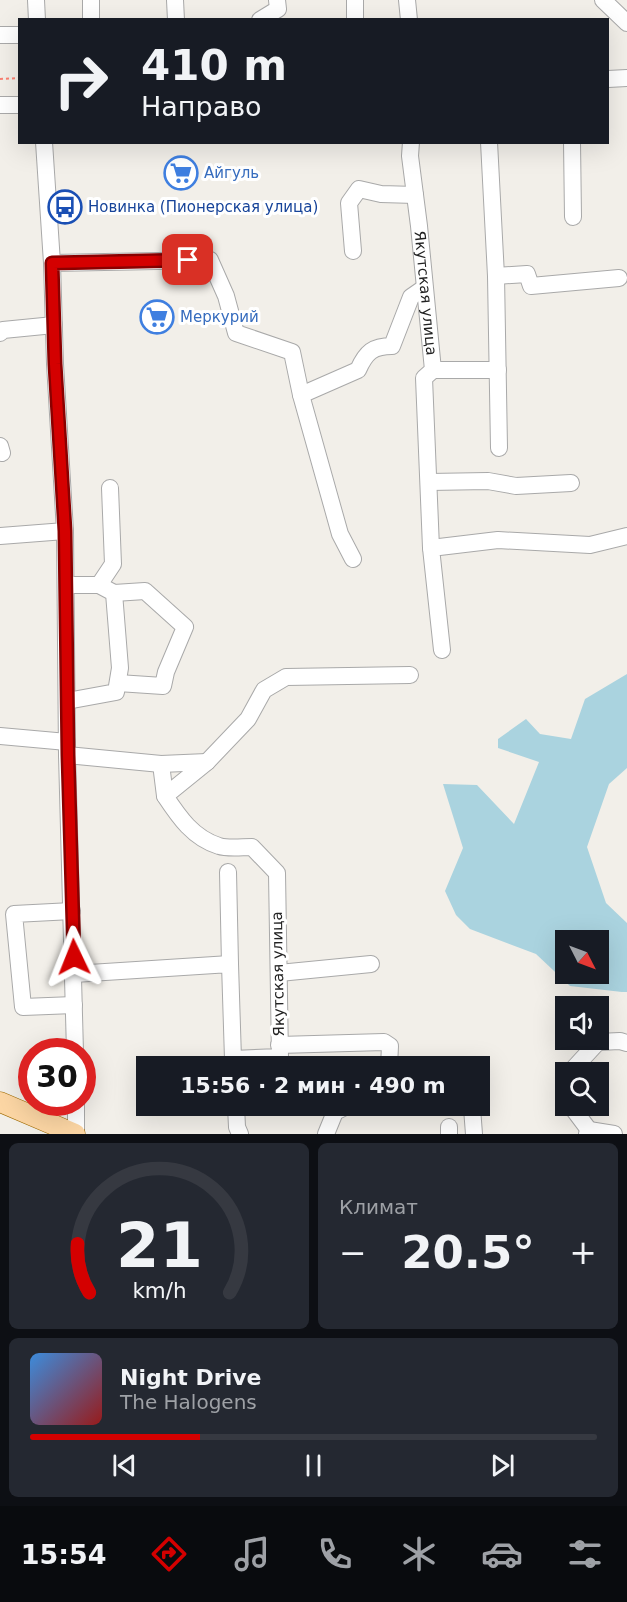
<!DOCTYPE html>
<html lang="ru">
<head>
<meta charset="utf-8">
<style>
  body { margin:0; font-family:"DejaVu Sans",sans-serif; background:#242831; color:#f1f3f6; height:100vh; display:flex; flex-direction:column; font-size:22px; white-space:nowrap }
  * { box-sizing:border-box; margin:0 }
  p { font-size:20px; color:#9ea1a6 }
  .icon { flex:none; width:33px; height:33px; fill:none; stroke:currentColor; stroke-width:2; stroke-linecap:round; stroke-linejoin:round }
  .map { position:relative; height:1134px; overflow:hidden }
  .details { display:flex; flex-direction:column; gap:9px; padding:9px; background:#0d0f14; flex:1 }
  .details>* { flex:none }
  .top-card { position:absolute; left:18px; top:18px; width:591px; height:126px; border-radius:0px; box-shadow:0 6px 24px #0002; background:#171b24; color:#f1f3f6; overflow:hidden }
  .needle { width:39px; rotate:132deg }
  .buttons { position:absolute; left:555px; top:930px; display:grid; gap:12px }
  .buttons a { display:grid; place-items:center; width:54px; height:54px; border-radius:0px; background:#171b24; box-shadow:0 6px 24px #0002; font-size:30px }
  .speed { position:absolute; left:18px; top:1038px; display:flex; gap:12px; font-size:30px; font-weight:700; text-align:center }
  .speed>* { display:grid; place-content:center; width:78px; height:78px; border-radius:50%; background:#171b24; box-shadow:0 6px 24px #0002; line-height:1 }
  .speed .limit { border:9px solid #d22; background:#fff; color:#111 }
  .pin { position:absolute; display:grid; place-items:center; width:51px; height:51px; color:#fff; margin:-26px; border-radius:12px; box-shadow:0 3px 9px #0006 }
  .me { position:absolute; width:66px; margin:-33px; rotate:358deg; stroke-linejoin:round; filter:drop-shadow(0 0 4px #0008) }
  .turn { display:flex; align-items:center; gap:21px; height:126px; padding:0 24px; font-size:27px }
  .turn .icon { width:78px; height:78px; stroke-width:2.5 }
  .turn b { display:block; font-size:42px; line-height:51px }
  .big { font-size:45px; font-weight:600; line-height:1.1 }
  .details .tile { flex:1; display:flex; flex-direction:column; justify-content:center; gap:9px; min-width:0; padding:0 21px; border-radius:9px; background:#242831 }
  .details .dial { align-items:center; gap:0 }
  .dial svg { height:156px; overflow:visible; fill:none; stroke:#363941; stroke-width:7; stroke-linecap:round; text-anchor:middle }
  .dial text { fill:#f1f3f6; stroke:none }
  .song { display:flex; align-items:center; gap:18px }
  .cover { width:72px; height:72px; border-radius:9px; background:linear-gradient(135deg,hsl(210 70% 55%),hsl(0 70% 35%)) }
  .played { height:6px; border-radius:3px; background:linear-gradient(90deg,#d40000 30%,#363941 30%) }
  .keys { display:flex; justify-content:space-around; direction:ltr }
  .heat { display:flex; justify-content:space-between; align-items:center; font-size:33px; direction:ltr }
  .details .tiles { flex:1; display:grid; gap:9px; grid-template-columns:1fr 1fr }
  .tile:last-child { grid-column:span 2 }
  .trip { position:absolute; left:136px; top:1056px; width:354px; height:60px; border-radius:0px; background:#171b24; box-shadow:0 6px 24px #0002; font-weight:600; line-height:60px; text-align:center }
  .tabs { display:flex; height:96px; justify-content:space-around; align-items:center; background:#090b0e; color:#9ea1a6 }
  .tabs .icon { width:42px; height:42px }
  .tabs .selected { color:#d40000 }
  .tabs b { font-size:27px; color:#f1f3f6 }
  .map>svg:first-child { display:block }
</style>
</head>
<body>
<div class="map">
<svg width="627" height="1134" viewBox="0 0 627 1134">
  <rect width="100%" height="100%" fill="#f2efe9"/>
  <path fill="#aad3df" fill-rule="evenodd" d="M 627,674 L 627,768 L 609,784 L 587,847 L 606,903 L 627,923 L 627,992 L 622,992 L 570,986 L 536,954 L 470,929 L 456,915 L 445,891 L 463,848 L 443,784 L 477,785 L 514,824 L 539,762 L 498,748 L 498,739 L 526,719 L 540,734 L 571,739 L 585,699 ZM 566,940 L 598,940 L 598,974 L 566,974 Z"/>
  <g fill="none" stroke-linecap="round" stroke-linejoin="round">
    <defs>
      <g id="minor">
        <polyline points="36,0 37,20"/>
        <polyline points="91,0 91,20"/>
        <polyline points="175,0 176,20"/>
        <polyline points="407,0 409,20"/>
        <polyline points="603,0 627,23"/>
        <polyline points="260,20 278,9 277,0"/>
        <polyline points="355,20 355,0"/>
        <polyline points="0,35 20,35"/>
        <polyline points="608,79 627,78"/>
        <polyline points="0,105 20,105"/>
        <polyline points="44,142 52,263 55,364 65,531 67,755 75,1052"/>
        <path id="s1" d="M 411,142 L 410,156 L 419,226 L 433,370 L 424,378 L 431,548"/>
        <polyline points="489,142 496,276 499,448"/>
        <polyline points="572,142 573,217"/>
        <polyline points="353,251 349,203 359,189 381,194 415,195"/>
        <polyline points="52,263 210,260 226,296 236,333 292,352 301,395"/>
        <polyline points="496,276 527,274 531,286 619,278"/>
        <polyline points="0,333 3,330 54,325"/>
        <polyline points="433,370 498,370"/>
        <polyline points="0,446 2,453"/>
        <polyline points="429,482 488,481 516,486 571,483"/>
        <polyline points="0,536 65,531"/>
        <path d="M 353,559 L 340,534 L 301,395 L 358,370 C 366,352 373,346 392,346 L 411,297 L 424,288"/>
        <polyline points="66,585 99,585 114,593 120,668 116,692 67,701"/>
        <polyline points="99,585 113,564 110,488"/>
        <polyline points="114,593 145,591 185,627 166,672 163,686 118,683"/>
        <polyline points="442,650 431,548 498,540 590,545 627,536"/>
        <polyline points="0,736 67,742"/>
        <polyline points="67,755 161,764 207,762"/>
        <polyline points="161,764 165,796"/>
        <polyline points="228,872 230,964"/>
        <polyline points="72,911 14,914 23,1007 74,1005"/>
        <polyline points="279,973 371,964"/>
        <polyline points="74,974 230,964 233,1059"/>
        <polyline points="279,1045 384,1042 390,1046 389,1066"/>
        <path d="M 233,1066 L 233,1059 L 280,1057 L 277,873 L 252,847 C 242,847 228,849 219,846 C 193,838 179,817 165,796 L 207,762 L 248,719 L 264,690 L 286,677 L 410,675"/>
        <polyline points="572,1072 573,1069 598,1042 620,1041 627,1043"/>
        <polyline points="76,1102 76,1134"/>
        <polyline points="236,1106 237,1127 240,1134"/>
        <polyline points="571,1106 589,1130"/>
        <polyline points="472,1108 474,1134"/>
        <polyline points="449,1127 449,1134"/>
        <polyline points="326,1134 335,1112 347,1106"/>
        <polyline points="587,1134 589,1130 614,1134"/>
      </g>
      <polyline id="major" points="0,1102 75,1134"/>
    </defs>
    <use href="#minor" stroke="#a9a9a9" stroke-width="18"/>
    <use href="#major" stroke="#a06b00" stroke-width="21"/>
    <polyline stroke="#fa8072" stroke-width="2" stroke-dasharray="3 3" stroke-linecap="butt" points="0,79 20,78"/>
    <use href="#minor" stroke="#fff" stroke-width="16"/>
    <use href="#major" stroke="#fcd6a4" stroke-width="20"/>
  </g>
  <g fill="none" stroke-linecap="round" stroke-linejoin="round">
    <defs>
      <polyline id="route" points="74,957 68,755 65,531 55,364 52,263 188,260"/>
    </defs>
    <use href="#route" stroke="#8a0000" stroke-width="15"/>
    <use href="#route" stroke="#d40000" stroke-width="10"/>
  </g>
  <defs>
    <symbol id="supermarket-ring" viewBox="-11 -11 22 22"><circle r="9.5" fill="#fff" stroke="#3f7fe0" stroke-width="1.5"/><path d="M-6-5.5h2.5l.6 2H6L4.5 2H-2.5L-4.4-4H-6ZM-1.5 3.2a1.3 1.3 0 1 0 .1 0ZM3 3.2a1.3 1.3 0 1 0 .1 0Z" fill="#3f7fe0"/></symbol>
    <symbol id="bus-ring" viewBox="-11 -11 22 22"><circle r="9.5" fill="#fff" stroke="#1a4fb4" stroke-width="1.5"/><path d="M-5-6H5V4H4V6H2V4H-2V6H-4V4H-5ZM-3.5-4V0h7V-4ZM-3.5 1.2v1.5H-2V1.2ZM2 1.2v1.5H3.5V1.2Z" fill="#1a4fb4"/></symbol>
  </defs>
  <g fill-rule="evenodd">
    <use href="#supermarket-ring" x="162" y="154" width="38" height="38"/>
    <use href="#bus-ring" x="46" y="188" width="38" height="38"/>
    <use href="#supermarket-ring" x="138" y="298" width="38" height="38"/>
  </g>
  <g text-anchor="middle" stroke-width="6" stroke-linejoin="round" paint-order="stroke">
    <g font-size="15" fill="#366cbe" stroke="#fff" text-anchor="start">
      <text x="204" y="178">Айгуль</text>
      <text x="180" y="322">Меркурий</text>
    </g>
    <g font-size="15" fill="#164399" stroke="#fff" text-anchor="start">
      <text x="88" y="212">Новинка (Пионерская улица)</text>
    </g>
    <g font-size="15" fill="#222" stroke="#fff">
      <text dy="5" stroke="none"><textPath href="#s1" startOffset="152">Якутская улица</textPath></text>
      <text transform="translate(278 974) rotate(-91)" y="5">Якутская улица</text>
    </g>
  </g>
</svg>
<div class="buttons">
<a><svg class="needle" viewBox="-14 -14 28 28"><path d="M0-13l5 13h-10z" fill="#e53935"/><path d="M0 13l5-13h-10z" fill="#9ea1a6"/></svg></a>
<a><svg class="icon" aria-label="sound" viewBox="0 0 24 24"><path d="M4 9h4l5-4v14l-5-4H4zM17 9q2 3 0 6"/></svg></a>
<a><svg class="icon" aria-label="search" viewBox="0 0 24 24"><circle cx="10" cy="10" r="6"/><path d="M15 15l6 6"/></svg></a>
</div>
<div class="speed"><div class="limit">30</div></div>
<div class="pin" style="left:188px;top:260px;background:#d93025"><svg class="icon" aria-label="arrive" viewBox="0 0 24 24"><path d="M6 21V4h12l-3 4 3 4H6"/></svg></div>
<svg class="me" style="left:74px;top:957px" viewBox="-20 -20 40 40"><path d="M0-17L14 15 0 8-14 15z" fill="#d40000" stroke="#fff" stroke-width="4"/></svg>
<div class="trip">15:56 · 2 мин · 490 m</div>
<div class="top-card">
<div class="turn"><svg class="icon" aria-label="right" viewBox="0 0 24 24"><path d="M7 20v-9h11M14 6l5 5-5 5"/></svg><div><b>410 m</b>Направо</div></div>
</div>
</div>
<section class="details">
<div class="tiles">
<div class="tile dial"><svg viewBox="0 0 100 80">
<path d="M14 69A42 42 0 1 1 86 69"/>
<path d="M14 69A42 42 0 0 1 8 44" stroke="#d40000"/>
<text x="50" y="56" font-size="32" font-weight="700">21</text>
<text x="50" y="72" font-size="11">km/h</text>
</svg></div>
<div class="tile"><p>Климат</p>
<div class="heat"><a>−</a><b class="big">20.5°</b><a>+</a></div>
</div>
<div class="tile">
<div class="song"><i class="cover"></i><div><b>Night Drive</b><p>The Halogens</p></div></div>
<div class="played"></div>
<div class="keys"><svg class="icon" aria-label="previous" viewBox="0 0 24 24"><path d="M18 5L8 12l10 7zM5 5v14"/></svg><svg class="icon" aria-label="pause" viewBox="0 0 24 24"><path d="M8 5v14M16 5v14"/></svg><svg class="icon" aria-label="next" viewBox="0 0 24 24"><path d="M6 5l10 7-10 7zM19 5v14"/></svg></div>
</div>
</div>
</section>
<nav class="tabs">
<b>15:54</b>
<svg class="icon selected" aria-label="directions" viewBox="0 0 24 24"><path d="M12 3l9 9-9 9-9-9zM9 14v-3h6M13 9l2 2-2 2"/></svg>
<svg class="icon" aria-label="music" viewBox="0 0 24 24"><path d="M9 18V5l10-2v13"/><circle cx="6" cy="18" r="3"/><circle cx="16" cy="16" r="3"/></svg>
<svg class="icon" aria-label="phone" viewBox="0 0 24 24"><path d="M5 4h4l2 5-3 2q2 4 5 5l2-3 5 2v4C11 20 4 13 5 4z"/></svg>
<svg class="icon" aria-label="climate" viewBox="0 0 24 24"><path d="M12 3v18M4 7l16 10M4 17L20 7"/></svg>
<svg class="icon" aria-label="car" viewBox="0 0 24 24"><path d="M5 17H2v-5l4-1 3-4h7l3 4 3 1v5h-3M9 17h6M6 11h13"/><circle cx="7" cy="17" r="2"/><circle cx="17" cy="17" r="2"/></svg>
<svg class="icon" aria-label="filters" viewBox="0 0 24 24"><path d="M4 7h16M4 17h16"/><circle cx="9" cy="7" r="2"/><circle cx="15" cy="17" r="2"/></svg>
</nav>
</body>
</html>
